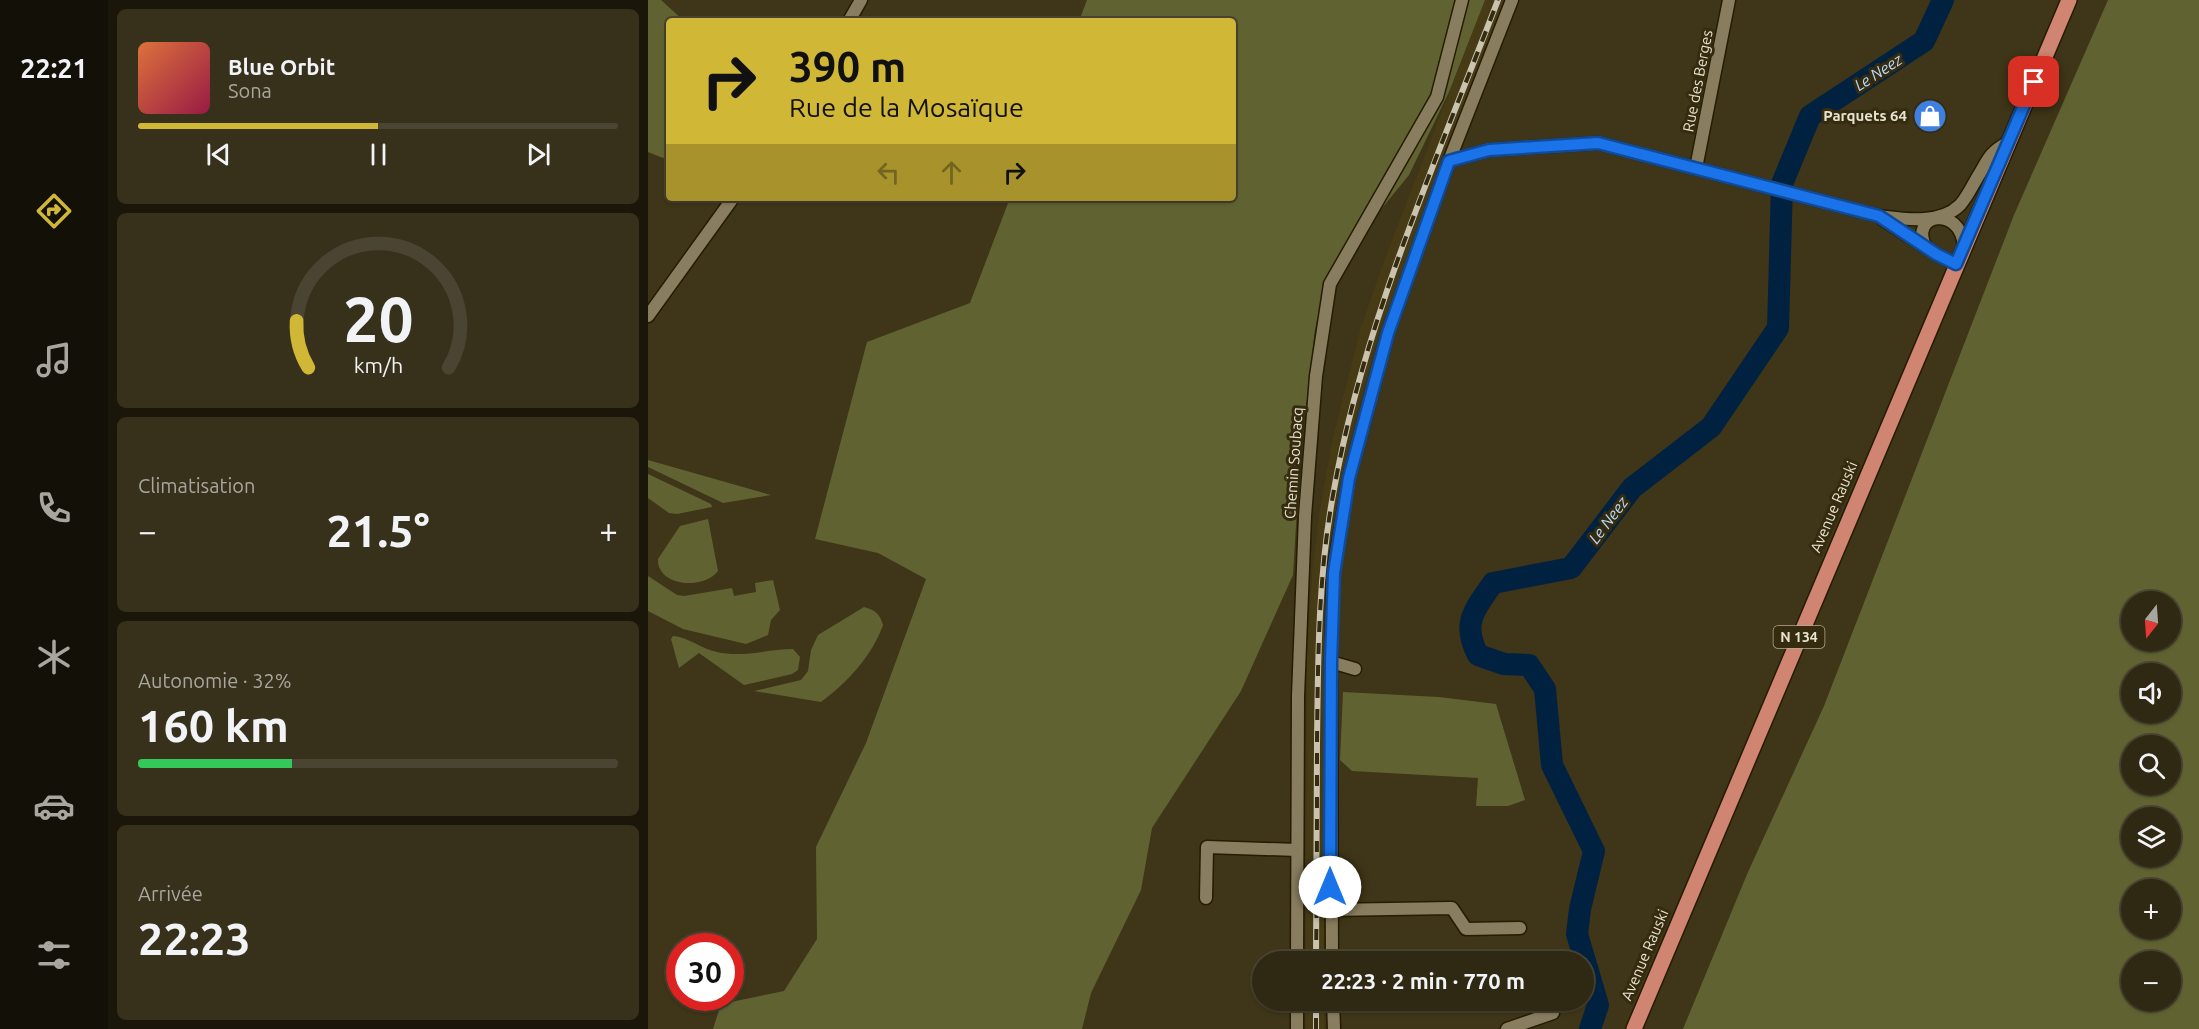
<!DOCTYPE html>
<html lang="fr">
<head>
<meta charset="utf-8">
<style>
  body { margin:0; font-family:Ubuntu,sans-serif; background:#37301b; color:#f1f3f6; height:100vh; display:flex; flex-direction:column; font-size:22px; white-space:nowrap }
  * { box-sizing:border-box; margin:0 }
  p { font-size:20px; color:#a7a69f }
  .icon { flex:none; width:33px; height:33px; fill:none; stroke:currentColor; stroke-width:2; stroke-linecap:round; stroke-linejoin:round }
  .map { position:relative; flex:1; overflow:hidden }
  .sheet { display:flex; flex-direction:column; gap:9px; padding:9px; background:#1a160a; width:540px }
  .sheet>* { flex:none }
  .hud { position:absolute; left:18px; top:18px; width:570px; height:183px; border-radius:6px; box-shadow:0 2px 4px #0004,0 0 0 2px #4a4432; background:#d1b736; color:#111; overflow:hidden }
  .needle { width:39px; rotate:197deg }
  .buttons { position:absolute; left:1473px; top:591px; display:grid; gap:12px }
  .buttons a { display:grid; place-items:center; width:60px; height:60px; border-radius:50%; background:#2f2812; box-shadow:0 2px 4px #0004,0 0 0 2px #4a4432; font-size:30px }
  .speed { position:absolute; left:18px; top:933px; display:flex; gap:12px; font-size:30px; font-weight:700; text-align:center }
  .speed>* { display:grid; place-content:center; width:78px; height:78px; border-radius:50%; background:#2f2812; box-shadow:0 2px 4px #0004,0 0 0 2px #4a4432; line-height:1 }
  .speed .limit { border:9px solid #d22; background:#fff; color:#111 }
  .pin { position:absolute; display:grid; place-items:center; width:51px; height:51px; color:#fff; margin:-26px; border-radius:12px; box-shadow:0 3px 9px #0006 }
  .me { position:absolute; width:66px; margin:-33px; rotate:0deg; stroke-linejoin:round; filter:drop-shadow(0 0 4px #0008) }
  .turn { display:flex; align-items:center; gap:21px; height:126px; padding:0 24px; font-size:27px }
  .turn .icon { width:78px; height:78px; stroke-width:2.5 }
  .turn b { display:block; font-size:42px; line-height:51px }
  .lanes { display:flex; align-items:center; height:57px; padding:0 24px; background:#0003; justify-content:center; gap:30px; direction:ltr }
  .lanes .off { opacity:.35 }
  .big { font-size:45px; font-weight:700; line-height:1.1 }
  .sheet .card { flex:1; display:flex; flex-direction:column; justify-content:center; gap:9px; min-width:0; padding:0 21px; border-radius:9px; background:#37301b }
  .sheet .dial { align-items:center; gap:0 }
  .dial svg { height:156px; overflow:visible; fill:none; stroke:#4a4432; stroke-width:7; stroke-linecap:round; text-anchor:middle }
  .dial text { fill:#f1f3f6; stroke:none }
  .song { display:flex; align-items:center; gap:18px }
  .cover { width:72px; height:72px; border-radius:9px; background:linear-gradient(135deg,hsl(20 70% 55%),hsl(340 70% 35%)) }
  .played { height:6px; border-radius:3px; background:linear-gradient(90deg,#d1b736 50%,#4a4432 50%) }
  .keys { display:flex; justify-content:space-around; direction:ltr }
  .heat { display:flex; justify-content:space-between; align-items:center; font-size:33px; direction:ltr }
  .charge { height:9px; border-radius:4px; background:linear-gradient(90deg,#34c759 32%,#4a4432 0) }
  .trip { position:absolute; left:604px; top:951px; width:342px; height:60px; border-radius:30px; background:#2f2812; box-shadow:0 2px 4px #0004,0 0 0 2px #4a4432; font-weight:700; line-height:60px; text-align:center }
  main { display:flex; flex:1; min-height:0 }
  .tab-bar { display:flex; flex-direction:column; width:108px; justify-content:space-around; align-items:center; background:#131007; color:#a7a69f }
  .tab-bar .icon { width:42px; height:42px }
  .tab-bar .on { color:#d1b736 }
  .tab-bar b { font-size:27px; color:#f1f3f6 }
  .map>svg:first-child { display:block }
</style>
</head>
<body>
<main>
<nav class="tab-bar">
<b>22:21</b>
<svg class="icon on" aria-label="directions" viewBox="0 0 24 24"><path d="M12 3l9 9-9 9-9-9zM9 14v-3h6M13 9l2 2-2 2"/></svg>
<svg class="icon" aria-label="music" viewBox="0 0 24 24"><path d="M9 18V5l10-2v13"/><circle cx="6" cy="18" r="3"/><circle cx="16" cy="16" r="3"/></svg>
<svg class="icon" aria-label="phone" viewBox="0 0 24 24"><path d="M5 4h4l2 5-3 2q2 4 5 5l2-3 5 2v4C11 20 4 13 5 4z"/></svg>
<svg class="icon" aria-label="climate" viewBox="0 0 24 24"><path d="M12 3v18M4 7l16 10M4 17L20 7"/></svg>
<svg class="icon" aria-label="car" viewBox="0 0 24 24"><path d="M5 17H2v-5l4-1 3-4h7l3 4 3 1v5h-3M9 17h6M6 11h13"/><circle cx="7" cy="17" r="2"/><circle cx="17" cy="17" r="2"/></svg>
<svg class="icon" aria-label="filters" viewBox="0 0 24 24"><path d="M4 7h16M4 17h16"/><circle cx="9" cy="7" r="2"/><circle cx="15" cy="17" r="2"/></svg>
</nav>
<section class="sheet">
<div class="card">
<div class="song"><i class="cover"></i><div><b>Blue Orbit</b><p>Sona</p></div></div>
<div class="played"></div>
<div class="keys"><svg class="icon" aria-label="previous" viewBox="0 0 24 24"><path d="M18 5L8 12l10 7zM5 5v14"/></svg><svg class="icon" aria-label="pause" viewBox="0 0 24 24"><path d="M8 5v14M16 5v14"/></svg><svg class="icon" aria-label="next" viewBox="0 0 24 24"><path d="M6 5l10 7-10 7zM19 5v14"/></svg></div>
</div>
<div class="card dial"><svg viewBox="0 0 100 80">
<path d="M14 69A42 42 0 1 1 86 69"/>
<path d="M14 69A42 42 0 0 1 8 45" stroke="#d1b736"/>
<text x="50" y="56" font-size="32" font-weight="700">20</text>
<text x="50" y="72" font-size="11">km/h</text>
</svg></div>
<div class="card"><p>Climatisation</p>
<div class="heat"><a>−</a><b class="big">21.5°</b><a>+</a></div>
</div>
<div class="card"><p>Autonomie · 32%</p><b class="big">160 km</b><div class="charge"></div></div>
<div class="card"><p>Arrivée</p><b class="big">22:23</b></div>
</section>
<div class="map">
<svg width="1551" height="1029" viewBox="0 0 1551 1029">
  <rect width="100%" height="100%" fill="#3f3518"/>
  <g fill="#473b16">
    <polygon points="837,0 857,0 731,333 708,416 698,460 680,585 676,637 676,961 658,962 659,656 664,574 672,508 685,437 713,327 736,261"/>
    <rect x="658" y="1001" width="18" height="28"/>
  </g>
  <g fill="#606331" fill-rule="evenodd">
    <polygon points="0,0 13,0 36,21 21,21 21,155 15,158 0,152"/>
    <polygon points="439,0 837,0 801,92 761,175 681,273 667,329 652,459 645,575 593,691 504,828 493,890 443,993 434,1029 65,1029 73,1004 136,991 169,939 168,847 218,743 278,579 230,553 167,539 219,342 322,303 362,198 585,198 585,21 431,21"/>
    <path d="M 1460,0 L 1551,0 L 1551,1029 L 1035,1029 L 1100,872 L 1176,706 L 1366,215 ZM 1484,602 L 1522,602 L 1522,640 L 1484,640 ZM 1484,674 L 1522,674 L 1522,712 L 1484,712 ZM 1484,746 L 1522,746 L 1522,784 L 1484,784 ZM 1484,818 L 1522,818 L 1522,856 L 1484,856 ZM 1484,890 L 1522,890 L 1522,928 L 1484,928 ZM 1484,962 L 1522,962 L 1522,1000 L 1484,1000 Z"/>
    <polygon points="0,460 123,495 75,503 0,467"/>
    <polygon points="0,474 63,504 64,507 29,514 21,513 0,498"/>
    <path d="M 60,519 L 70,571 C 56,590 9,587 10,559 L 32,526 Z"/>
    <polygon points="0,576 29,595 36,596 84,588 86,596 108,592 107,583 125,580 132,610 123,620 120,635 98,644 35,629 0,611"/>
    <path d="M 216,607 C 227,610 232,614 235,625 C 224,656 199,683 173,702 L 106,691 L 153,680 L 160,671 L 163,650 L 170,635 Z"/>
    <path d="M 25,636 C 40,637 54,649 69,652 C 95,658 120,649 145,649 L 152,657 L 150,670 L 144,674 L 96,685 L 51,653 L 31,668 L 23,639 Z"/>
    <polygon points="695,692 791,697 848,704 877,800 860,806 828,806 830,778 704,771 692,760"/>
  </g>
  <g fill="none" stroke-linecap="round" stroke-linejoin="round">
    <path stroke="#002240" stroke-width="22" d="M 942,1029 L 950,1005 L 929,934 L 932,909 L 946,851 L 904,765 L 897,689 L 881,665 L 856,664 L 830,655 C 813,623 827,609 845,583 L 923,568 L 984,488 L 1063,427 L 1130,328 L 1134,184 L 1162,116 L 1276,41 L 1295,0"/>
    <defs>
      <g id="minor">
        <polyline points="201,21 213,0"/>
        <path d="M 801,161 L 841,150 L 950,143 L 1231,216 C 1256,219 1292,225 1312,205 C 1320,196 1325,184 1332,173 C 1341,157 1343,152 1359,143"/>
        <polyline points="1048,168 1081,0"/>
        <polyline points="1234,219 1288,254 1308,264"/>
        <path d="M 1278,247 C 1260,214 1312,204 1316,246"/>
        <polyline points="0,316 85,198"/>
        <polyline points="683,662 707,669"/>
        <polyline points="558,898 559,847 649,850"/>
        <polyline points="682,910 804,908 818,929 872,928"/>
        <polyline points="649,962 650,696 657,516 668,376 682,284 789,97 814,0"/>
        <polyline points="684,962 683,662 685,573 701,478 740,333 801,161 864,0"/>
        <polyline points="685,1000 686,1029"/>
        <polyline points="649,1029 649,1000"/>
        <polyline points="859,1029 905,1013"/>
      </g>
      <polyline id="major" points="986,1029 1421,0"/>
    </defs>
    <use href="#minor" stroke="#261c01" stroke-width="15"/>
    <use href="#major" stroke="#261c01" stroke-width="18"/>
    <use href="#minor" stroke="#887d5f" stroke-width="12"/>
    <use href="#major" stroke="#cf8572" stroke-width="15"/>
    <defs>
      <g id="rail">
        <path d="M 668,962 C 669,889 669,816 669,743 C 670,660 670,577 685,495 C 715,323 788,162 850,0"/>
        <polyline points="668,1029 668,1000"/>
      </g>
    </defs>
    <use href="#rail" stroke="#c9c3b0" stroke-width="6"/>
    <use href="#rail" stroke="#352b0e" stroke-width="4" stroke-dasharray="11" stroke-linecap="butt"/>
  </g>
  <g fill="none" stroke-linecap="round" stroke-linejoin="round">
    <defs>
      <polyline id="route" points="682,887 683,662 686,573 701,478 740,333 801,161 841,150 950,143 1231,216 1288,254 1308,264 1386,82"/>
    </defs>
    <use href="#route" stroke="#114b97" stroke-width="15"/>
    <use href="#route" stroke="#1a73e8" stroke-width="10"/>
  </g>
  <defs>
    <symbol id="shop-disc" viewBox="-11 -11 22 22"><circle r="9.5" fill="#3f7fe0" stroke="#352b0e"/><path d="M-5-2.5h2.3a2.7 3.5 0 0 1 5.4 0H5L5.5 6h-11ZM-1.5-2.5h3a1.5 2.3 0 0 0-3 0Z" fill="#fff"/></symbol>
  </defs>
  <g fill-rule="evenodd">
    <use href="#shop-disc" x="1263" y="97" width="38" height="38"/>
  </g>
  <g text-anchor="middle" stroke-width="6" stroke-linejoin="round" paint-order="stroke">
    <rect fill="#352b0e" stroke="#b2ab96" stroke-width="1.5" x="1125.5" y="626" width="51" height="22" rx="4.5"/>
    <g font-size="14" font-weight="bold" fill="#e8e2d1">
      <text x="1151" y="642">N 134</text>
    </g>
    <g font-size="15" fill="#e8e2d1" stroke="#352b0e">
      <text transform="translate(1050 81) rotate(-79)" y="5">Rue des Berges</text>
      <text transform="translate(646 463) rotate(-86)" y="5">Chemin Soubacq</text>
      <text transform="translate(1186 507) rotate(-67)" y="5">Avenue Rauski</text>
      <text transform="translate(997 955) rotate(-67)" y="5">Avenue Rauski</text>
    </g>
    <g font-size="15" font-weight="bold" fill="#e8e2d1" stroke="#352b0e" text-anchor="end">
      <text x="1259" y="121">Parquets 64</text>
    </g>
    <g font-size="16" font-style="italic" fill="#b7d8fa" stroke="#352b0e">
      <text transform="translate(1230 72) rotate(-33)" y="6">Le Neez</text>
      <text transform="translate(960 520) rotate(-53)" y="6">Le Neez</text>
    </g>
  </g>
</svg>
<div class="buttons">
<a><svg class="needle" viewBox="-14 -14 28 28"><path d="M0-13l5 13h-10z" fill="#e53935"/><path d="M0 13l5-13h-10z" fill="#a7a69f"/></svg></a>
<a><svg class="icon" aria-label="sound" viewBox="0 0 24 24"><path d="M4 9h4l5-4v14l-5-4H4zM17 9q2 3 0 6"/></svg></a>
<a><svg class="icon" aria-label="search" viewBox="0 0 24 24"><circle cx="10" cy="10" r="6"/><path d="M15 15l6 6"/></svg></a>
<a><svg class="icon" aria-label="layers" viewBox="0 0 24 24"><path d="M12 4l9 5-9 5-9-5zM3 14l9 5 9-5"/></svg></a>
<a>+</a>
<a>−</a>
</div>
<div class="speed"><div class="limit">30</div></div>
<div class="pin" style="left:1386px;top:82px;background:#d93025"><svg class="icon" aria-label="arrive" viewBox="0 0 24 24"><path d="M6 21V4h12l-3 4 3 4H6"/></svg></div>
<svg class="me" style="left:682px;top:887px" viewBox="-20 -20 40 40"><circle r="19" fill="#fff"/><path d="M0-13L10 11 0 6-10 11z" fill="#1a73e8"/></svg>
<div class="trip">22:23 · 2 min · 770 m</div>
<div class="hud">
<div class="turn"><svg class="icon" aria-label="right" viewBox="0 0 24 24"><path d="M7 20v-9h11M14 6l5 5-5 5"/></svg><div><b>390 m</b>Rue de la Mosaïque</div></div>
<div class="lanes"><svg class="icon off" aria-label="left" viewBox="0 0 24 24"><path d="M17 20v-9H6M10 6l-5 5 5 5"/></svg><svg class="icon off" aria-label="ahead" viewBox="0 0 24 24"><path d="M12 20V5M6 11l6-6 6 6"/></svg><svg class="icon" aria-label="right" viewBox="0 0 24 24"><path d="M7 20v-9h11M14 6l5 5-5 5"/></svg></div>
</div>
</div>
</main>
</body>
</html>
